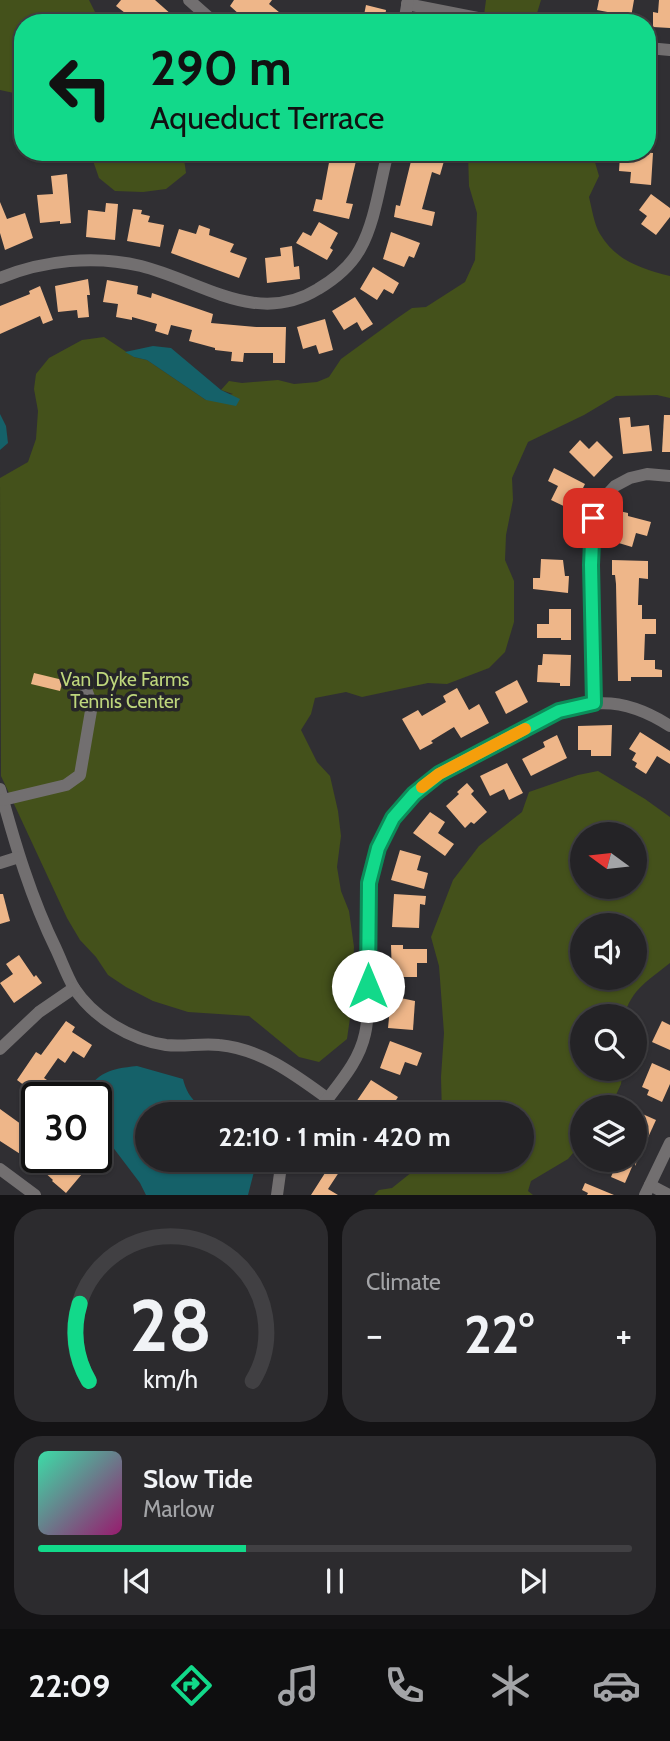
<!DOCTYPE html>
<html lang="en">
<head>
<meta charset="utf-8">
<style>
  body { margin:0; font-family:Cabin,sans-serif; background:#2c2b2e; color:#f1f3f6; height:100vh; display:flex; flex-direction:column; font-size:26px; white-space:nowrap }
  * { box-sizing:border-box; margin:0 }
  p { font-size:23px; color:#a3a4a7 }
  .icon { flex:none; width:38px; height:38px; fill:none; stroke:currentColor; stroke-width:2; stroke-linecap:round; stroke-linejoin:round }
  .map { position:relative; height:1195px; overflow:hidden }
  .details { display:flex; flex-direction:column; gap:14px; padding:14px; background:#141315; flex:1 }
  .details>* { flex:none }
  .hud { position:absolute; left:14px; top:14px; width:642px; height:147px; border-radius:28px; box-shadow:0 2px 5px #0004,0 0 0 2px #414043; background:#12d98a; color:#111; overflow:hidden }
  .needle { width:46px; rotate:285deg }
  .tools { position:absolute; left:570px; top:822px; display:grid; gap:14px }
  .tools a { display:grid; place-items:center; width:77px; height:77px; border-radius:50%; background:#242326; box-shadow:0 2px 5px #0004,0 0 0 2px #414043; font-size:35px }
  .speed { position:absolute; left:21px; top:1082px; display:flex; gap:14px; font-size:35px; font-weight:700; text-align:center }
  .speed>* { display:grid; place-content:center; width:91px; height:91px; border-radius:50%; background:#242326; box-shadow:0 2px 5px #0004,0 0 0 2px #414043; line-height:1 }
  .speed .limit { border:4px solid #111; border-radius:10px; background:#fff; color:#111 }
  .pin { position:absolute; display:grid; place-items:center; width:60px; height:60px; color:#fff; margin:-30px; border-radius:14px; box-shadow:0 4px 10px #0006 }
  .me { position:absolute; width:77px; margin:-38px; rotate:0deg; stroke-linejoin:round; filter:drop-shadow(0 0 5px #0008) }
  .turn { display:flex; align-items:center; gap:24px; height:147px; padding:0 21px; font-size:32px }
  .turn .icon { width:91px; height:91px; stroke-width:2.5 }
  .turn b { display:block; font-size:49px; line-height:60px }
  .big { font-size:52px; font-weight:700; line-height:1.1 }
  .details .widget { flex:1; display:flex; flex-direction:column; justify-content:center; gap:10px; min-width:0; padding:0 24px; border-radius:28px; background:#2c2b2e }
  .details .dial { align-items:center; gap:0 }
  .dial svg { height:182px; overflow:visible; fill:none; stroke:#414043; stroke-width:7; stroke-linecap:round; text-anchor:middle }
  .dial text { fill:#f1f3f6; stroke:none }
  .song { display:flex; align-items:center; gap:21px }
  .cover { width:84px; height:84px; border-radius:10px; background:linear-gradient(135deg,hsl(160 70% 55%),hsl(320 70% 35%)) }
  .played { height:7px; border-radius:4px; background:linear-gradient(90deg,#12d98a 35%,#414043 35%) }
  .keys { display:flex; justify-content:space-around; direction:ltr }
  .heat { display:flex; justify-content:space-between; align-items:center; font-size:38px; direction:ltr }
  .details .tiles { flex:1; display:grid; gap:14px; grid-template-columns:1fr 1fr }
  .widget:last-child { grid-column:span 2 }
  .trip { position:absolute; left:135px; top:1102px; width:399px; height:70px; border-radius:35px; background:#242326; box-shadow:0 2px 5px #0004,0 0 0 2px #414043; font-weight:700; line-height:70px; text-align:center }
  .tabs { display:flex; height:112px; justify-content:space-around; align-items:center; background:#0e0e0f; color:#a3a4a7 }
  .tabs .icon { width:49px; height:49px }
  .tabs .active { color:#12d98a }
  .tabs b { font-size:32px; color:#f1f3f6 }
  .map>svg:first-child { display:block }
</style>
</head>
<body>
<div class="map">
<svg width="670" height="1195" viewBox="0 0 670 1195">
  <rect width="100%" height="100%" fill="#302f33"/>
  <g fill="#44511b" fill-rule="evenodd">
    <polygon points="0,0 89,0 95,12 93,23 23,23 23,95 0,90"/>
    <polygon points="486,0 541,0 534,23 483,23"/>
    <polygon points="90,152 183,152 186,173 166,189 143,192 115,191 99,178"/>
    <path d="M 468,152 L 592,152 L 599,176 L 589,197 C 592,209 594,224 600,234 C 616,261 642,269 670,276 L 670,398 L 657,395 L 616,396 L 584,415 L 528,442 L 512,478 L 513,500 L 506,535 L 505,560 L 514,581 L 514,622 L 505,652 L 489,668 L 447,684 L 428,683 L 362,697 L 346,692 L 315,698 L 311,714 L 301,730 L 317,762 L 330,776 L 338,811 L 341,836 L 337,867 L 341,891 L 349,911 L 354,947 L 351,1011 L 347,1039 L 319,1062 L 299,1057 L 249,1016 L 188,1012 L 153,1001 L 126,987 L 108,975 L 96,957 L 80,940 L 67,918 L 1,776 L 0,478 L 28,462 L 36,439 L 38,411 L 34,389 L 36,374 L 49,358 L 82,340 L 104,337 L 134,357 L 147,360 L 206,400 L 233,394 L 221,390 L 229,381 L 242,383 L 278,380 L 294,384 L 317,382 L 329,377 L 341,359 L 396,319 L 412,308 L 426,307 L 465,282 L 475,260 L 477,213 L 469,186 Z"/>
    <path d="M 598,771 L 645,799 L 670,817 L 670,963 C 649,980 631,989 624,1017 L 583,1017 L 583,1069 L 623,1069 L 621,1084 L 610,1108 L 583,1108 L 583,1141 L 568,1159 L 531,1181 L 528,1191 L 533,1195 L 374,1195 L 379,1190 L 392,1188 L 427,1160 L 522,1160 L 522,1115 L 442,1115 L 441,1077 L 444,1033 L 439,966 L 431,937 L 453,880 L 479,846 L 522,812 L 529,792 L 578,775 ZM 583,835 L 635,835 L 635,887 L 583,887 ZM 583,926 L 635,926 L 635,978 L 583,978 Z"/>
  </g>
  <g fill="#156169">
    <polygon points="153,346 171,348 221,390 240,399 236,406 206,400 147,360 134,357 125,352"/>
    <polygon points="0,414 6,426 8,443 0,450"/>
    <path d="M 137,1066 L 183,1079 C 188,1100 201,1109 221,1115 L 147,1115 L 147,1160 L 257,1160 L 248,1195 L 146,1195 L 140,1183 L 96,1125 L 96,1097 L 83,1096 C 98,1072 109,1069 137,1066 Z"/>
  </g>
  <g fill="#eeb689">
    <polygon points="121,0 155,0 181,23 138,23 116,6"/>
    <polygon points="234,0 272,0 269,4 290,21 295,14 305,23 249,23 230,6"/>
    <polygon points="599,0 634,0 630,23 616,23 618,14 597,10"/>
    <polygon points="659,0 670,0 670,28 653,27 653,12 658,13"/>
    <polygon points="366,5 386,10 384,23 352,23 354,13 364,15"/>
    <polygon points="648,71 656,72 655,86 648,85"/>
    <polygon points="331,152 362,152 360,162 356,161 346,203 353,204 349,219 313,211 316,199 322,200"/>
    <polygon points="642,152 653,153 651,185 630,183 631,172 619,171 620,156 641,157"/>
    <polygon points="413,153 444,161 440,175 432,172 422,209 435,212 432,226 394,217 396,205 400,206"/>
    <polygon points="67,174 71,223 60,224 60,221 40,223 37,195 53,194 51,176"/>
    <polygon points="651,194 670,208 670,217 656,235 641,224 647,216 639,210"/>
    <polygon points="0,202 7,219 25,213 33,238 5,250 0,233"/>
    <polygon points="106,203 118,204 115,240 86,237 88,210 105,212"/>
    <polygon points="133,209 142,210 141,214 150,216 148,222 164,225 160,247 127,241"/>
    <polygon points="319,222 338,233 330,248 333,250 327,260 296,243 303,232 311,236"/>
    <polygon points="199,225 210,229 209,235 234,244 230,252 247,258 239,278 171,253 179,229 196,234"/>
    <polygon points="391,232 420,243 414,258 409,256 404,267 383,259"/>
    <polygon points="292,246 294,267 299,266 300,279 267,283 265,258 281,256 280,248"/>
    <polygon points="373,267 399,283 393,294 384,289 377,300 360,289"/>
    <polygon points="88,279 90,295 87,295 89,317 78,318 77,310 58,312 55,286"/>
    <polygon points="107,280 138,286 137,294 151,298 152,293 213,314 211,323 256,327 286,327 285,363 273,363 273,353 244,353 243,362 231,361 232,352 215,350 215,348 189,341 192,330 171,325 168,335 155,331 157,324 132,317 132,320 116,317 118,304 103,302"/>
    <polygon points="40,286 53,320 43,324 40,316 0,334 0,306 30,294 29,291"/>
    <polygon points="355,297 373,324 362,331 357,322 344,330 332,311"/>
    <polygon points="325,319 333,350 319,354 316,345 303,349 297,327"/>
    <polygon points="664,415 670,415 670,452 662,452"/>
    <polygon points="630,417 631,427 649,425 652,451 623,454 619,418"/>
    <polygon points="580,440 589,449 597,441 613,457 594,477 569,452"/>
    <polygon points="554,468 585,484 572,510 551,500 558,486 548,481"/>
    <polygon points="619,511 628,513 628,516 651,522 647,536 636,533 632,547 612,541"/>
    <polygon points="541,559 563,560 565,576 569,576 568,593 533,589 533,578 540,578"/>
    <polygon points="612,560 648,561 648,579 639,578 638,605 642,605 642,619 656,619 656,634 645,634 644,660 655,660 655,669 662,670 662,677 631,677 631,681 618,681 616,584 615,575 612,575"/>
    <polygon points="549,609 571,609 571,640 561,640 561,638 537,638 537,624 549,624"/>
    <polygon points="543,654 571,655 570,686 560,686 560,683 537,682 538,665 542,665"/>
    <polygon points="34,673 63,680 60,691 31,684"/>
    <polygon points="517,680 528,702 506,714 495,692"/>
    <polygon points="457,688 469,710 479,704 489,723 461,738 454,727 431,741 433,743 420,750 402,719 418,710 422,716 446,702 443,696"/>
    <polygon points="612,725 611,756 591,756 591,750 578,750 578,726"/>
    <polygon points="640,732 670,751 670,764 657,756 646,774 635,767 637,763 632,760 636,753 629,749"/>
    <polygon points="557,735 567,758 531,776 522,759 545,747 543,742"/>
    <polygon points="507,763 523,793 509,800 504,789 490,796 480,776"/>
    <polygon points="467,783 474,791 471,794 487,812 474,824 471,822 465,828 446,806 459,794 457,792"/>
    <polygon points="430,812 445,822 438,833 454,844 445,856 413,833"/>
    <polygon points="400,850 421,856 417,870 428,873 424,889 391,880"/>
    <polygon points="0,894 3,894 10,921 0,924"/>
    <polygon points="394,894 426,896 425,905 420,904 419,928 392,927"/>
    <polygon points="391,945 403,945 403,949 427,949 427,963 417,963 417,977 392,977"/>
    <polygon points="19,955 34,977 36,975 42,983 14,1003 0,983 13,974 6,964"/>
    <polygon points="391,996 415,1001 413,1030 388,1028"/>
    <polygon points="66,1021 75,1027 72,1032 92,1045 84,1058 73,1051 65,1063 58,1058 44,1078 53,1084 45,1095 28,1083 25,1086 17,1080 36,1052 41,1055"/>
    <polygon points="662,1021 670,1025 670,1050 652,1042"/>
    <polygon points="390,1041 422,1053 417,1066 405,1062 400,1075 380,1068"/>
    <polygon points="652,1063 670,1071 670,1084 662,1102 647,1095 649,1090 642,1087"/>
    <polygon points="371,1080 398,1097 391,1108 381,1102 373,1115 352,1115 359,1103 356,1102"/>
    <polygon points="0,1109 25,1127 31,1119 37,1123 37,1157 44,1157 52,1163 57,1157 79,1157 71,1165 82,1174 66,1193 52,1181 53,1180 41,1169 42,1168 0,1141"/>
    <polygon points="638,1112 656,1120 635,1166 635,1119"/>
    <polygon points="306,1160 347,1160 328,1189 338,1195 311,1195 325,1173"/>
    <polygon points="618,1160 635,1160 625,1183 611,1177"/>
    <polygon points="585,1183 614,1195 587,1195 588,1193 582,1190"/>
  </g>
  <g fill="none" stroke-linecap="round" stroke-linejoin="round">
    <g stroke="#726f70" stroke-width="12">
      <polyline points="189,0 215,23"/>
      <polyline points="407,4 503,23"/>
      <polyline points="404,23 408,0"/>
      <polyline points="648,48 670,50"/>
      <path d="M 0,278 C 43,260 95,255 141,266 C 201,281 257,327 318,289 C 335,279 350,267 360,249 C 375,223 380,182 388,152"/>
      <polyline points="594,703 591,565 593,518 602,500 615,486 630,478 647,474 670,476"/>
      <path d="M 0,789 C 15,844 31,898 56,949 C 62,962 67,976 74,988 C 94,1018 131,1040 166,1045 C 184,1047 202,1043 219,1045 C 261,1049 294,1074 327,1098"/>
      <polyline points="3,800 66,785 80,775 92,705 86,689"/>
      <polyline points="0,863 19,857"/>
      <polyline points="0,1049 39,1012 74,988"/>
      <path d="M 316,1115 C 334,1088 358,1066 365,1034 C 369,1017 368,998 368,981 C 369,915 360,841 416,792 C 448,764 489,748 526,728 C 580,700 616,691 670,726"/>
      <polyline points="0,1169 35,1195"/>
      <polyline points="650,1185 669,1195"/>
      <polyline points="277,1195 281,1166 285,1160"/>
      <polyline points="645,1195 670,1143"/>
    </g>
  </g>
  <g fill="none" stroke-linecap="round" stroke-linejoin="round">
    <defs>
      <polyline id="route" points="368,986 369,883 378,848 393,818 414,794 439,774 559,711 594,703 591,565 593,518"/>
    </defs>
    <use href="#route" stroke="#0c8d5a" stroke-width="18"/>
    <use href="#route" stroke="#12d98a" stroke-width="12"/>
    <polyline stroke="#f59e0b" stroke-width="12" points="422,787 439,774 525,729"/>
  </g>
  <g text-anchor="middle" stroke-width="7" stroke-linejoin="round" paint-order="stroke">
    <g font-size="19" fill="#bed67c" stroke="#262529">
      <text x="125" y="686">Van Dyke Farms<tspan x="125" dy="22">Tennis Center</tspan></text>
    </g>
  </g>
</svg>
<div class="tools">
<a><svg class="needle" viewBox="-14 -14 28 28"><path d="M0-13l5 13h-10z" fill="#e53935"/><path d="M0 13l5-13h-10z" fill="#a3a4a7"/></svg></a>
<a><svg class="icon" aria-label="sound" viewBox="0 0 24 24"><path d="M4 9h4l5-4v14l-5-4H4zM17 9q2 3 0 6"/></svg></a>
<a><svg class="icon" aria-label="search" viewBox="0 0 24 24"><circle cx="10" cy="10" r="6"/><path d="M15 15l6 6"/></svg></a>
<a><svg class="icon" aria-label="layers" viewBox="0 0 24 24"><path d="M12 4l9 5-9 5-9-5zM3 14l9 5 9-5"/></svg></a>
</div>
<div class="speed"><div class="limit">30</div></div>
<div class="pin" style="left:593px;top:518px;background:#d93025"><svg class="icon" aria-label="arrive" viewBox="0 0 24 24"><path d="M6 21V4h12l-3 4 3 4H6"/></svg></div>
<svg class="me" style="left:368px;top:986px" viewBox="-20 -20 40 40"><circle r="19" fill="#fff"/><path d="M0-13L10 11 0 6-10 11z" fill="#12d98a"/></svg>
<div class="trip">22:10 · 1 min · 420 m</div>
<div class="hud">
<div class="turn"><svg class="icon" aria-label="left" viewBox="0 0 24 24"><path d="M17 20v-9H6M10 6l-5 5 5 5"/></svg><div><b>290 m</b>Aqueduct Terrace</div></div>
</div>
</div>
<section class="details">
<div class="tiles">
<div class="widget dial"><svg viewBox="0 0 100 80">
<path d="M14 69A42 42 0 1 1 86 69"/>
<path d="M14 69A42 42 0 0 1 10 35" stroke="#12d98a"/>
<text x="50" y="56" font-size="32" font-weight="700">28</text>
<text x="50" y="72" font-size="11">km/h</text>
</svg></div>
<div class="widget"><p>Climate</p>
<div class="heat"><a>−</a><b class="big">22°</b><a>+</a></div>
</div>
<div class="widget">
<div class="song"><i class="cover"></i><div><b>Slow Tide</b><p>Marlow</p></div></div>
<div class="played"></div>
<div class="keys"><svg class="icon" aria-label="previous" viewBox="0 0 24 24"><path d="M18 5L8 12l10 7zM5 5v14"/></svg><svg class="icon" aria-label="pause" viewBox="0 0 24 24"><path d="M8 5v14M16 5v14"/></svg><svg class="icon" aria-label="next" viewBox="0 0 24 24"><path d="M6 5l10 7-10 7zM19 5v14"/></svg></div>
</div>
</div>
</section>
<nav class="tabs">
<b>22:09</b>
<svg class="icon active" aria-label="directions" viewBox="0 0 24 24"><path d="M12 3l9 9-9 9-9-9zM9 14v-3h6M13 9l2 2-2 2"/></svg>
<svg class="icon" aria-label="music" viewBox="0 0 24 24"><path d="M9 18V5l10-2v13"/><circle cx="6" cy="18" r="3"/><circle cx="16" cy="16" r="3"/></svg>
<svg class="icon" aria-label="phone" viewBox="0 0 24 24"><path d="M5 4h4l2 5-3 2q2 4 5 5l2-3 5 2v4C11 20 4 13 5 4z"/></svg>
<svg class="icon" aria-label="climate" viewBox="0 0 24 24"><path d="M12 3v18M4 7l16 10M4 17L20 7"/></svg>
<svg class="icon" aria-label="car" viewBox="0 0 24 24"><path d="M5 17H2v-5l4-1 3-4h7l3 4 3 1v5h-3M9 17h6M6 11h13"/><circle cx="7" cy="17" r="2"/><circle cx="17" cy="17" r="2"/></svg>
</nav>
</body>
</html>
